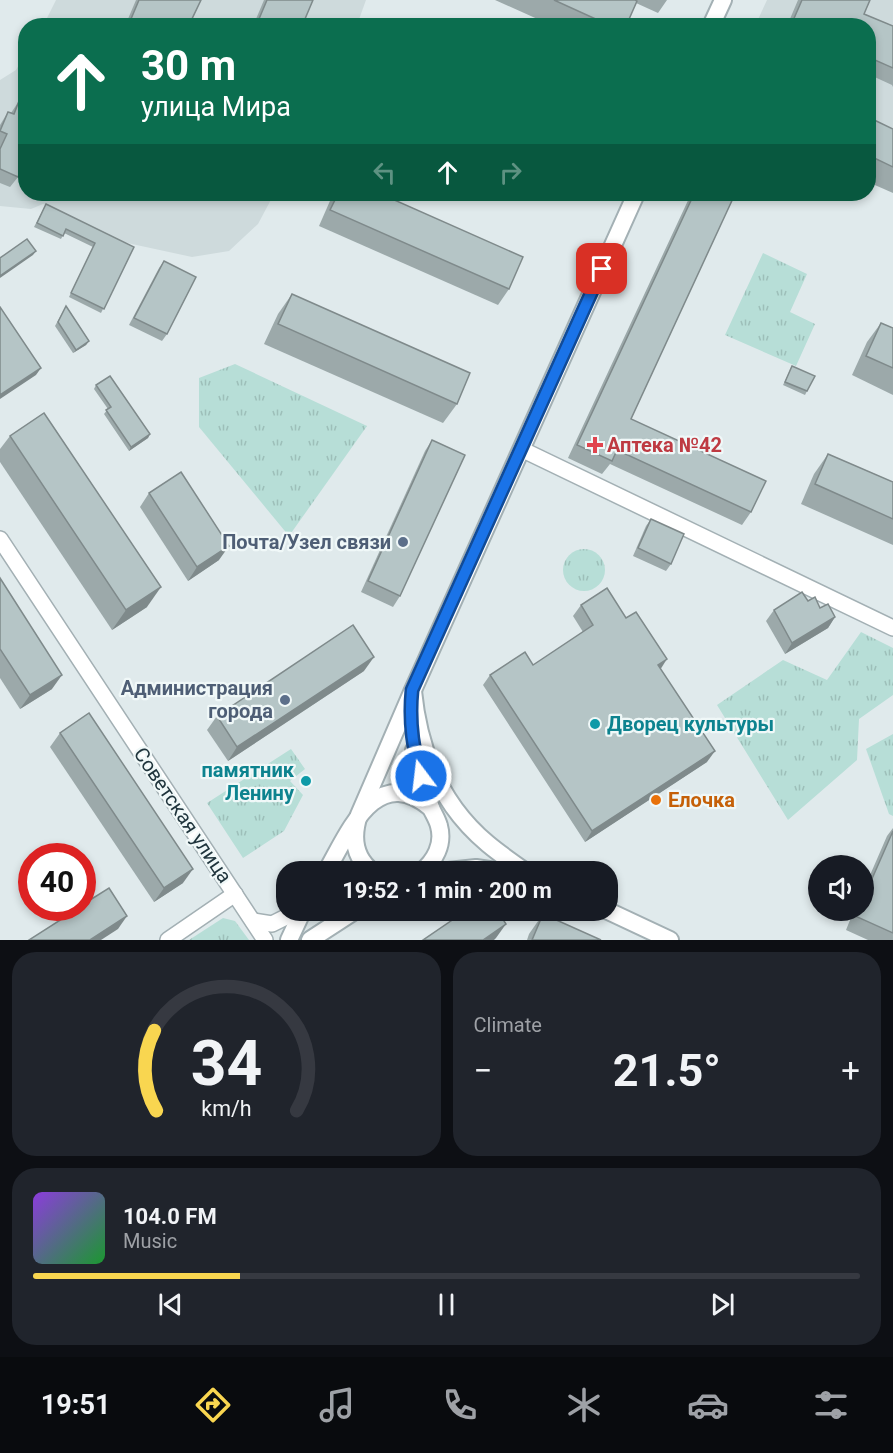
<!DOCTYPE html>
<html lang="en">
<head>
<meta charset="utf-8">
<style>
  body { margin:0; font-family:Roboto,sans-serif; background:#20242c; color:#f1f3f6; height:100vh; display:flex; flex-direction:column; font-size:22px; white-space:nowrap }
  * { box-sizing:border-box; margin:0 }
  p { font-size:20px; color:#9ea1a6 }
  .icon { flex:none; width:33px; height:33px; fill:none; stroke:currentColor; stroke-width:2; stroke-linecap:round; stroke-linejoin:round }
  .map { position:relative; height:940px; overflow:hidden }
  .sheet { display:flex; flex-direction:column; gap:12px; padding:12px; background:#0d0f14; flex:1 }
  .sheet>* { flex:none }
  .banner { position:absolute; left:18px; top:18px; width:858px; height:183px; border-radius:24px; box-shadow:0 3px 9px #0003; background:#0b6e4f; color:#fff; overflow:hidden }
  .buttons { position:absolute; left:808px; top:855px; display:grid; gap:12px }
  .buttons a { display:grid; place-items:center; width:66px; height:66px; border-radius:50%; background:#171b24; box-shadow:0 3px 9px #0003; font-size:30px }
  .speed { position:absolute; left:18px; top:843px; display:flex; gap:12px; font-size:30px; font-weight:700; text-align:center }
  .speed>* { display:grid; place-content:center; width:78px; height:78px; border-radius:50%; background:#171b24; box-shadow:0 3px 9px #0003; line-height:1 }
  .speed .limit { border:9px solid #d22; background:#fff; color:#111 }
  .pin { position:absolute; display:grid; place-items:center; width:51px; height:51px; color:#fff; margin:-26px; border-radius:12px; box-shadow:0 3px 9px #0006 }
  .me { position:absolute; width:66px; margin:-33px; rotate:345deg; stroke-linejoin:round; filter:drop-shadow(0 0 4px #0008) }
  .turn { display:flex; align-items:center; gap:21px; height:126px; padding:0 24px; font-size:27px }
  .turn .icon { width:78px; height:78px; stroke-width:2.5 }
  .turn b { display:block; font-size:42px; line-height:51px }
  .lanes { display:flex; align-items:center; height:57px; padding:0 24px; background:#0003; justify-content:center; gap:30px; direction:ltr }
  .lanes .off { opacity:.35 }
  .big { font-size:45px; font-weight:700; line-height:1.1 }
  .sheet .card { flex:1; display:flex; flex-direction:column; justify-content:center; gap:9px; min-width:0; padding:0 21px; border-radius:24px; background:#20242c }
  .sheet .dial { align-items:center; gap:0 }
  .dial svg { height:156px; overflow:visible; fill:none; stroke:#363941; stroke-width:7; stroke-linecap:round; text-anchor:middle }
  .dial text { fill:#f1f3f6; stroke:none }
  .song { display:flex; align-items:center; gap:18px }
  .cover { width:72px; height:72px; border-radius:9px; background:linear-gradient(135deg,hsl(270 70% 55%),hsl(130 70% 35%)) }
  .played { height:6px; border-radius:3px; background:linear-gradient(90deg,#f9d650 25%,#363941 25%) }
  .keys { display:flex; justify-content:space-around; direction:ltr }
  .heat { display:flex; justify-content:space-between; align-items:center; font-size:33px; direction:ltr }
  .sheet .tiles { flex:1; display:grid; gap:12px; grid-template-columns:1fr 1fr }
  .card:last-child { grid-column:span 2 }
  .trip { position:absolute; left:276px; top:861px; width:342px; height:60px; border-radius:24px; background:#171b24; box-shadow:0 3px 9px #0003; font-weight:700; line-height:60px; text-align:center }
  .tabs { display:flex; height:96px; justify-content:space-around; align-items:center; background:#090b0e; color:#9ea1a6 }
  .tabs .icon { width:42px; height:42px }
  .tabs .active { color:#f9d650 }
  .tabs b { font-size:27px; color:#f1f3f6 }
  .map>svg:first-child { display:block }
</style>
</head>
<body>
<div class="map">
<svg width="893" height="940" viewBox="0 0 893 940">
  <defs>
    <pattern id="grass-tufts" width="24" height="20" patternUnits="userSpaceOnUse" patternTransform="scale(1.5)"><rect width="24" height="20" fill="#b7ded7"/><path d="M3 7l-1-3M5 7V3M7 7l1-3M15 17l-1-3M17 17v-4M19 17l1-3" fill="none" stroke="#9dbfb9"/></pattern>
  </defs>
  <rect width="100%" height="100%" fill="#e0eaec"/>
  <g fill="#cedadc">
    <polygon points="56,0 366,0 357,25 43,26"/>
    <polygon points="767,0 893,0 893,134 869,123 868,26 755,26"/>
    <polygon points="25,54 26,194 274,194 258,224 229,251 192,257 118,241 43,204 31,209 0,206 0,80 16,70"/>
  </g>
  <g fill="url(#grass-tufts)">
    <polygon points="763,253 807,274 790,312 815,324 796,366 725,335"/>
    <polygon points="235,364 367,426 289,536 199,427 199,378"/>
    <circle cx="584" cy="570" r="21"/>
    <polygon points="861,632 893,648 893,695 859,719 857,760 788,820 717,705 783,660 827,680"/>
    <polygon points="893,734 893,816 889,814 866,749"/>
    <polygon points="291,749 305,769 290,781 303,795 284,831 243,858 207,803"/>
    <polygon points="223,918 235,921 249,940 189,940"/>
  </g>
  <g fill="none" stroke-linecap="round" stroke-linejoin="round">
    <defs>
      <g id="minor">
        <polyline points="521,449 893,628"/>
        <polyline points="0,539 265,940"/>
        <polyline points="253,921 272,924 300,910"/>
        <polyline points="168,940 235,894"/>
      </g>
      <g id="tertiary">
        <polyline points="711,26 723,0"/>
        <path d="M 413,691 C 419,751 441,805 488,844 C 500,854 513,863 526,872"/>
        <path d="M 414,750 C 418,768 423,787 430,805 C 432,812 437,818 439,826 C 444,844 435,861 421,872"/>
        <path d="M 326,872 C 349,832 376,762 431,808"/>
        <path d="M 373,872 C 353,857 352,836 359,815 L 413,690 L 636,194"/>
        <polyline points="439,872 476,868 502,872"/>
        <polyline points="606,910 670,940"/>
        <polyline points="289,940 303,910"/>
        <polyline points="310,940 356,910"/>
      </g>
    </defs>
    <use href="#minor" stroke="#a3b0b4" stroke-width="18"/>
    <use href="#tertiary" stroke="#a3b0b4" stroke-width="20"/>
    <use href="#minor" stroke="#fff" stroke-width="15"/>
    <use href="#tertiary" stroke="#fff" stroke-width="16"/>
  </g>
  <g fill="#9ca9aa">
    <polygon points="136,0 201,0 191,21 202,26 125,26"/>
    <polygon points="264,0 313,0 302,26 253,26"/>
    <polygon points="495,0 667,0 658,13 636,3 626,26 553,26"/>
    <polygon points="798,0 870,0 864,14 893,26 893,87 892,85 868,74 868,26 787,26"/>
    <polygon points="19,101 26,104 26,167 23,166 18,177 10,187 0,183 0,125 8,112 11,113"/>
    <polygon points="868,117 893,129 893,193 868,182"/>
    <polygon points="84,194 95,194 92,197"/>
    <polygon points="333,194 381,194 509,289 498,305 319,226"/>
    <polygon points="691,194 735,194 631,419 751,512 742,525 610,464 602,474 568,458"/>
    <polygon points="46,204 134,247 101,313 69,297 93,247 64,233 61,239 34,227"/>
    <polygon points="164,261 167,334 162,341 129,325 159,268"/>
    <polygon points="292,294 457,404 443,423 264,344 278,314"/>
    <polygon points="66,306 89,341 86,345 73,353 55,326"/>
    <polygon points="881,323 893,328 893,395 852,375 867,342"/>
    <polygon points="792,366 807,391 805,395 783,385"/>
    <polygon points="96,385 150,434 148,438 129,451 104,414 108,409 94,389"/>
    <polygon points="10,436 147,607 112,630 0,462 0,449"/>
    <polygon points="432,440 400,596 393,607 361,592 425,451"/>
    <polygon points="828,454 893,482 893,545 801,504 814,474"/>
    <polygon points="149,493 219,560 188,581 140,507"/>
    <polygon points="651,519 671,564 666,571 633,556 646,526"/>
    <polygon points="0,578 52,689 20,709 0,678"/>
    <polygon points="808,601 820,608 835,617 828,628 785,654 766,621 774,610"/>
    <polygon points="581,605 626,618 660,668 707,762 585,842 483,685 490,675 533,665 583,632 573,616"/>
    <polygon points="364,671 228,761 207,730 217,716"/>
    <polygon points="60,733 183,883 154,902 50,747"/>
    <polygon points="893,828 893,940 868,940 846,930 854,910 864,910 864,889 887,836"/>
    <polygon points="543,914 601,940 527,940 529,934"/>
  </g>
  <g fill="#7f8a8b">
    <polygon points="36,251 33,255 0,278 0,276"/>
    <polygon points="89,341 86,345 73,353 76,350"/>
    <polygon points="41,368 36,375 0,399 0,395"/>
    <polygon points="150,434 148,438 129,451 131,447"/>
    <polygon points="229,546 219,560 188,581 197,567"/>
    <polygon points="161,587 147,607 112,630 126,610"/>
    <polygon points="835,617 828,628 785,654 792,643"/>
    <polygon points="374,657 364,671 228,761 237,747"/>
    <polygon points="667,659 660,670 658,665"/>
    <polygon points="62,675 52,689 20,709 30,695"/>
    <polygon points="715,751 707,762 585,842 592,831"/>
    <polygon points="193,869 183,883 154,902 164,888"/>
    <polygon points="127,916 118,929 101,940 90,940"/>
    <polygon points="506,924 496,938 494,940 483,940"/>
  </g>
  <g fill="#b5c5c6" stroke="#7f8a8b" stroke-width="1.5">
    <polygon points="139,0 201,0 191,21 202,26 128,26"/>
    <polygon points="267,0 313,0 302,26 256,26"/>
    <polygon points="554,0 635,0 637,1 626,26 611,26"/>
    <polygon points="802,0 870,0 864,14 893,26 893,68 868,57 868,26 796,26 792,23"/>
    <polygon points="19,101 26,104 26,159 18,177 0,169 0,149 7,134 0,131 8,112 14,114"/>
    <polygon points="868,117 893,129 893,167 868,155"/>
    <polygon points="338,194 381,194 523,257 509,289 330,210"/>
    <polygon points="694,194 735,194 631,419 766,481 751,512 617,450 612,461 577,445"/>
    <polygon points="46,204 134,247 104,309 71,293 95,243 66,229 63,236 37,223"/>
    <polygon points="27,239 36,251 0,276 0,258"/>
    <polygon points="164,261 196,277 167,334 134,318"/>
    <polygon points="292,294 470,373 457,404 278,324"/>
    <polygon points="66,306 89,341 76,350 58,322"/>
    <polygon points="0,307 41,368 0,395"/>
    <polygon points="881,323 893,328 893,368 866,356"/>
    <polygon points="792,366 815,376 807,391 785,382"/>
    <polygon points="110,376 150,434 131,447 106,410 111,407 96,385"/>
    <polygon points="44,413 161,587 126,610 10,436"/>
    <polygon points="432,440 465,455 400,596 368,581"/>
    <polygon points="828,454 893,482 893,519 815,484"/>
    <polygon points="181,472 229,546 197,567 149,493"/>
    <polygon points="651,519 684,534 671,564 638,548"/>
    <polygon points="0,578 62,675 30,695 0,649"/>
    <polygon points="607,588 626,618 636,612 667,659 658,665 715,751 592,831 490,675 525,652 533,665 593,625 581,605"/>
    <polygon points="802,592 808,601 815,597 820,608 828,604 835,617 792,643 774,610"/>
    <polygon points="353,625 374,657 237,747 217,716"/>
    <polygon points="89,713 193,869 164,888 60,733"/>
    <polygon points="893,831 893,933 855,916 858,910 864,910 864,897"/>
    <polygon points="109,888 127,916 90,940 29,940 79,908 82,908 82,905"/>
    <polygon points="467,910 497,910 506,924 483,940 423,940"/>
    <polygon points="543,914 601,940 532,940"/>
  </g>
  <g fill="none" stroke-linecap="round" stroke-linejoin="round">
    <defs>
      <path id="route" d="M 421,776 C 412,747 409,720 412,690 L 602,269"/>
    </defs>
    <use href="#route" stroke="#114b97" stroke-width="15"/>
    <use href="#route" stroke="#1a73e8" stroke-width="10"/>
  </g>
  <path fill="#e0444e" stroke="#f0f8f8" stroke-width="2" d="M592 436h6v6h6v6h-6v6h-6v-6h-6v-6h6z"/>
  <g fill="#5c6f8a" stroke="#f0f8f8" stroke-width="2">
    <circle cx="403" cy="542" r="6"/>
    <circle cx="285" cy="700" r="6"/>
  </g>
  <g fill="#0f9aa8" stroke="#f0f8f8" stroke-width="2">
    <circle cx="595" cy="724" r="6"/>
    <circle cx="306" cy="781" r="6"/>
  </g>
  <circle fill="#e8710a" stroke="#f0f8f8" stroke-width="2" cx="656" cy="800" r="6"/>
  <g text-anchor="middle" stroke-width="4.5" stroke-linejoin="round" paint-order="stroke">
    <g font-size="20" font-weight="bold" fill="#be3a42" stroke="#f0f8f8" text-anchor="start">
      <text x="607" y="452">Аптека №42</text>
    </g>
    <g font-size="20" font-weight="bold" fill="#4e5e75" stroke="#f0f8f8" text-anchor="end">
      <text x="391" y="549">Почта/Узел связи</text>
      <text x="273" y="695">Администрация<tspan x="273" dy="23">города</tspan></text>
    </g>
    <g font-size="20" font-weight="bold" fill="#0d838f" stroke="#f0f8f8" text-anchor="start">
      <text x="607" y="731">Дворец культуры</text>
      <text x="294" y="777" text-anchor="end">памятник<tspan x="294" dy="23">Ленину</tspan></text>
    </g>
    <g font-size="20" font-weight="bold" fill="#c56008" stroke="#f0f8f8" text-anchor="start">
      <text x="668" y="807">Елочка</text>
    </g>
    <g font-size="20" fill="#20353d" stroke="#f0f8f8">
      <text transform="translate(183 815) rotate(56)" y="7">Советская улица</text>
    </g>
  </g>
</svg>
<div class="buttons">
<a><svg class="icon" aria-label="sound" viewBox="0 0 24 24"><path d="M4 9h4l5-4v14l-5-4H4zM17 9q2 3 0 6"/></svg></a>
</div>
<div class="speed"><div class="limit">40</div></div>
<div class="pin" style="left:602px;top:269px;background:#d93025"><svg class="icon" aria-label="arrive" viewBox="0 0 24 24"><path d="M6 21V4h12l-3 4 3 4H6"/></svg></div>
<svg class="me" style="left:421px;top:776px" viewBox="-20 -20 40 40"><circle r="17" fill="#1a73e8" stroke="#fff" stroke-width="3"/><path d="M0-11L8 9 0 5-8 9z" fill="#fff"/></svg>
<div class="trip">19:52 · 1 min · 200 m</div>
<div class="banner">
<div class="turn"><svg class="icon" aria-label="ahead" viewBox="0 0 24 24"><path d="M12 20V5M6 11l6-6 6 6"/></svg><div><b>30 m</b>улица Мира</div></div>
<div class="lanes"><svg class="icon off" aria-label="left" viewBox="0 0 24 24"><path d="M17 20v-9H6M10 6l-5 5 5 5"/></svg><svg class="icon" aria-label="ahead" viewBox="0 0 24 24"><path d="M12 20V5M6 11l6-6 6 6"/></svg><svg class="icon off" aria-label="right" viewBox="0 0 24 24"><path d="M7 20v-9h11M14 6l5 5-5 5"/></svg></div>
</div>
</div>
<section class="sheet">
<div class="tiles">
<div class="card dial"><svg viewBox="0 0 100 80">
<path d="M14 69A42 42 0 1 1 86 69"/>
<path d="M14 69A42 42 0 0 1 13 28" stroke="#f9d650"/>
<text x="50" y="56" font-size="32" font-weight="700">34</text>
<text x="50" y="72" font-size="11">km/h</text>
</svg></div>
<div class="card"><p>Climate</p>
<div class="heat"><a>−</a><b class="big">21.5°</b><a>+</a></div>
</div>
<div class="card">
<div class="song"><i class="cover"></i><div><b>104.0 FM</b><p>Music</p></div></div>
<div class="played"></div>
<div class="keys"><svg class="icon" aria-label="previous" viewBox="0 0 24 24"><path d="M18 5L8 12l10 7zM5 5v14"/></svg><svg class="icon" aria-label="pause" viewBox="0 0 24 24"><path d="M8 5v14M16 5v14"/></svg><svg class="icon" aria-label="next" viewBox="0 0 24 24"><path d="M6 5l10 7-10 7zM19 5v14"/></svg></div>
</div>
</div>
</section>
<nav class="tabs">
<b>19:51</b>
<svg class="icon active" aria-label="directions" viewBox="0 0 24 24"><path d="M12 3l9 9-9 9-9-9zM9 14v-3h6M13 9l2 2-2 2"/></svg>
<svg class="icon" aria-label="music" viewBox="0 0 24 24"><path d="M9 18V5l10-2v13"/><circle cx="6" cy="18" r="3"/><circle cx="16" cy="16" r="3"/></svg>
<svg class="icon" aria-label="phone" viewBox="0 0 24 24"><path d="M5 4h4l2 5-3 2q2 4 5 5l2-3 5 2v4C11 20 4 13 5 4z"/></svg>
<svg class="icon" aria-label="climate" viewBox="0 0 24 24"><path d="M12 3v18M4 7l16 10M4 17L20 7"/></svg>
<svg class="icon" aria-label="car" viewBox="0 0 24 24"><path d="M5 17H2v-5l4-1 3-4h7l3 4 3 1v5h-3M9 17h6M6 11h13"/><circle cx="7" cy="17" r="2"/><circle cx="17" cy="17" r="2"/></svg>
<svg class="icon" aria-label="filters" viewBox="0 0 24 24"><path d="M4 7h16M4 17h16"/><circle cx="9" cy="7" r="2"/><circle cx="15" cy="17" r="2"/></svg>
</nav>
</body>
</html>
